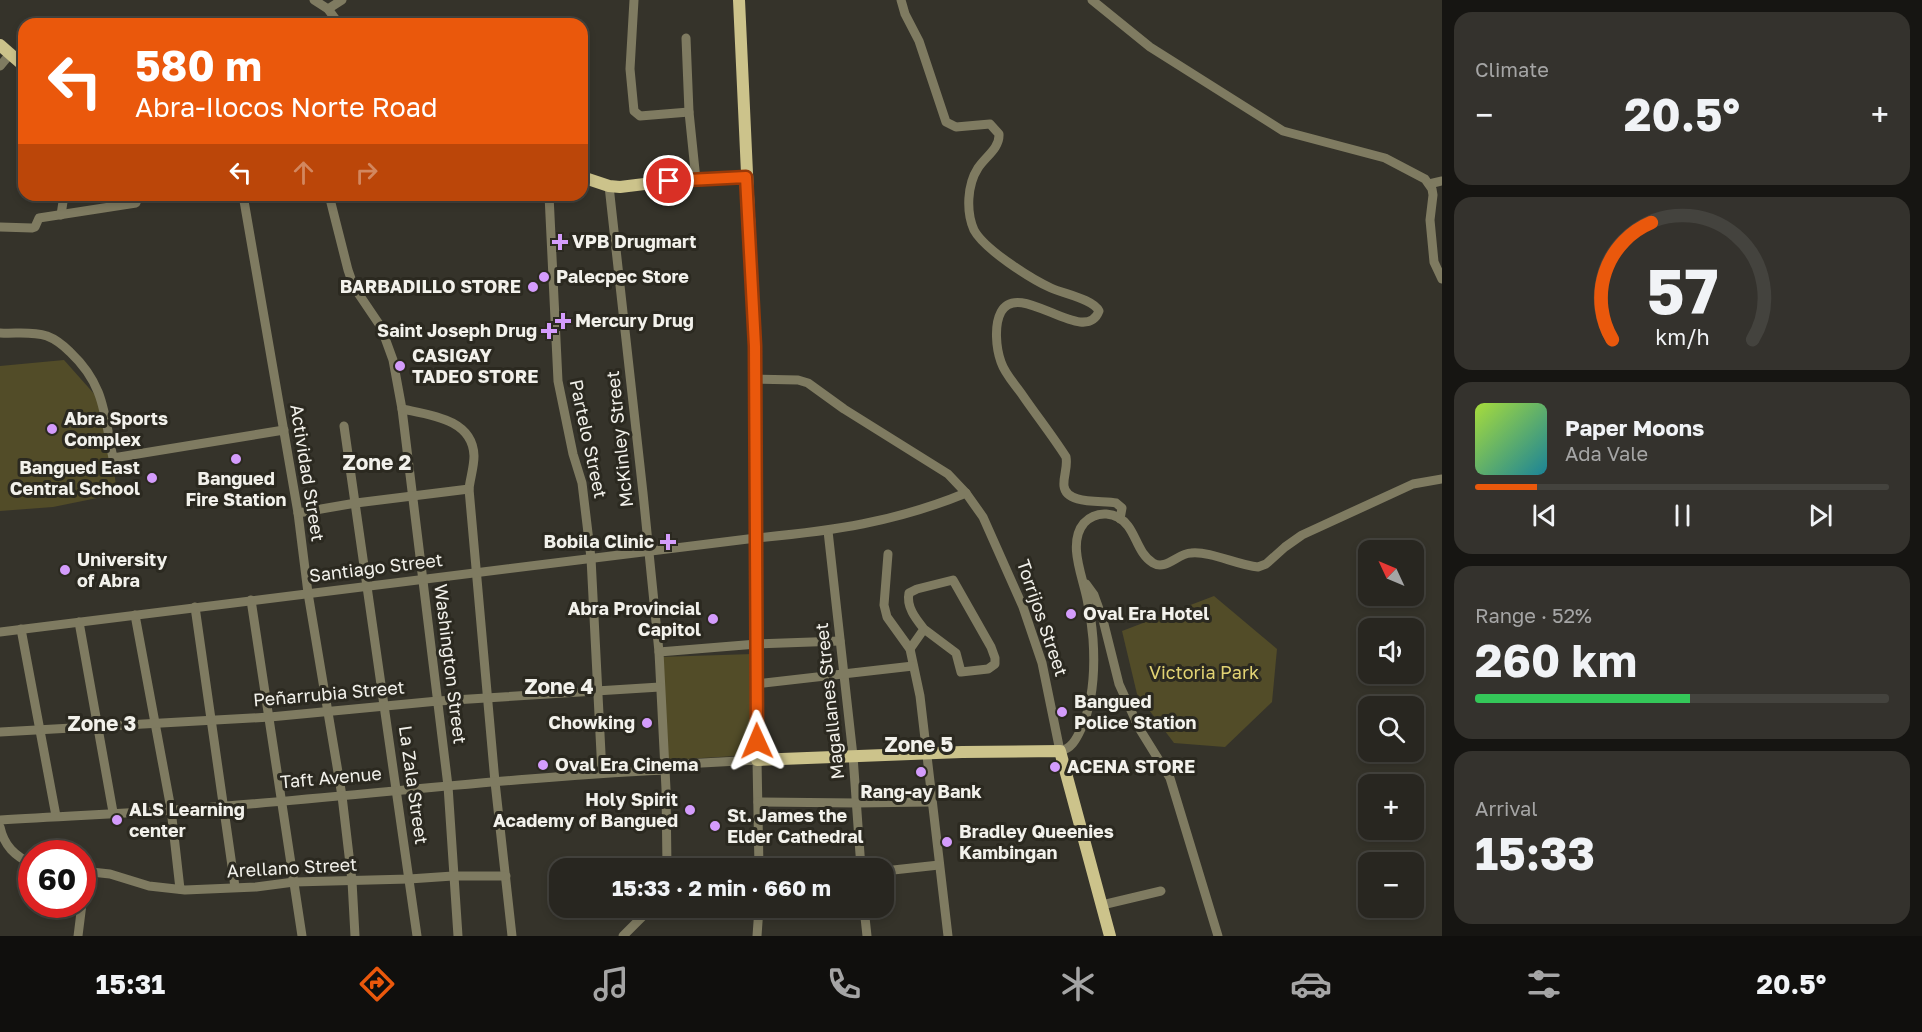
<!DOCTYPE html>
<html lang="en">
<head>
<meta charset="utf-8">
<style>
  body { margin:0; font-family:"Golos Text",sans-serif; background:#34322d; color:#f1f3f6; height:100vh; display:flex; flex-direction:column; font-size:22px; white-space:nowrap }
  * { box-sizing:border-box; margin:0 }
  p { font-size:20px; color:#a5a5a5 }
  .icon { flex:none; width:33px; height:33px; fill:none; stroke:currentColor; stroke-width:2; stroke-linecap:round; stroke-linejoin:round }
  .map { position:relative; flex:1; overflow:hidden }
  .drawer { display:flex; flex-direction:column; gap:12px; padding:12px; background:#161512; width:480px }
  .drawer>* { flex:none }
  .banner { position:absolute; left:18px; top:18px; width:570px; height:183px; border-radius:18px; box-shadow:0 3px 9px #0003,0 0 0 2px #44433e; background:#ea580c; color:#fff; overflow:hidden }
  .needle { width:39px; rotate:314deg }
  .controls { position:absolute; left:1358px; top:540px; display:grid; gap:12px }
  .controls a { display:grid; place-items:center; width:66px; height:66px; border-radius:12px; background:#282620; box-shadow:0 3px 9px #0003,0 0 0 2px #44433e; font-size:30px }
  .speed { position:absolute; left:18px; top:840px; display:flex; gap:12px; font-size:30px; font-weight:700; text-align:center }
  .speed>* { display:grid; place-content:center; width:78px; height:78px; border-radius:50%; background:#282620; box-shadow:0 3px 9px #0003,0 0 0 2px #44433e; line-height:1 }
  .speed .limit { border:9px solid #d22; background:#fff; color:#111 }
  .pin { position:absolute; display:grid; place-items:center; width:51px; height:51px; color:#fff; margin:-26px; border:3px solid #fff; border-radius:50%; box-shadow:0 2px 6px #0007 }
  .me { position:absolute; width:66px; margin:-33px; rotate:359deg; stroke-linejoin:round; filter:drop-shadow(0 0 4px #0008) }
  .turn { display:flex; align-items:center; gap:21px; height:126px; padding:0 18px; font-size:27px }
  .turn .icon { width:78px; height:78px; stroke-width:2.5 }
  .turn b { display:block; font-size:42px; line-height:51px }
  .lanes { display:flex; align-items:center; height:57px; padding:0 18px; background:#0003; justify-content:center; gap:30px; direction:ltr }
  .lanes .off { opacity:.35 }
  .big { font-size:45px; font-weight:700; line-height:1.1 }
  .drawer .tile { flex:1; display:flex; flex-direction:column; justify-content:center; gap:9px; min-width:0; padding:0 21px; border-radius:18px; background:#34322d }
  .drawer .dial { align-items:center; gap:0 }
  .dial svg { height:156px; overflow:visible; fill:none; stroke:#44433e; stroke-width:7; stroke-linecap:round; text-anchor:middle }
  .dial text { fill:#f1f3f6; stroke:none }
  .song { display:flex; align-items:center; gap:18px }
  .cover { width:72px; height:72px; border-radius:9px; background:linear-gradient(135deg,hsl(80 70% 55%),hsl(190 70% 35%)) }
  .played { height:6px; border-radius:3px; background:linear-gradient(90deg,#ea580c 15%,#44433e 15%) }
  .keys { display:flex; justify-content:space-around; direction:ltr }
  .heat { display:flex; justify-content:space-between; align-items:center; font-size:33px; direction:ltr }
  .charge { height:9px; border-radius:4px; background:linear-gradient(90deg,#34c759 52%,#44433e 0) }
  .trip { position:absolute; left:549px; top:858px; width:345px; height:60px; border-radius:18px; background:#282620; box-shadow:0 3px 9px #0003,0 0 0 2px #44433e; font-weight:700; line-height:60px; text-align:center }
  .tabs { display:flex; height:96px; justify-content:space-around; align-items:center; background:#100f0d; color:#a5a5a5 }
  .tabs .icon { width:42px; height:42px }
  .tabs .current { color:#ea580c }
  .tabs b { font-size:27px; color:#f1f3f6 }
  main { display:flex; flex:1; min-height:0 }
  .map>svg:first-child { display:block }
</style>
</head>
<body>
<main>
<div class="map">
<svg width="1442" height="936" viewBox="0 0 1442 936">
  <rect width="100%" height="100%" fill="#35332a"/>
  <g fill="#524c28">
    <polygon points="64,360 96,396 113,462 117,494 53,507 0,511 0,366"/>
    <polygon points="1214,596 1277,649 1272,702 1225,747 1174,743 1137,694 1122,631"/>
    <polygon points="753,654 753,755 668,760 659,657"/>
  </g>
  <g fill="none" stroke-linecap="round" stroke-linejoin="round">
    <g stroke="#7f7b61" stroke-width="9">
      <polyline points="314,0 328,9 339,24"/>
      <polyline points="634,0 630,69 634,111 640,116 689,112"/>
      <path d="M 901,0 L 905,14 L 919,41 L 946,122 L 956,127 L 990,124 L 999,134 C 1000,148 985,157 978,168 C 967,185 966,212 974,230 C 984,249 1031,279 1051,288 C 1064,294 1093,299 1099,311 C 1085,348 1019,278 1001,312 C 994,325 996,348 1001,362 C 1005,374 1014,383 1021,393 C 1036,415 1052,435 1066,457 C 1068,468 1063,476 1064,486 C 1066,505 1103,500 1116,503 L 1122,508 L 1120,519"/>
      <polyline points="1092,0 1150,47 1283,131 1385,158 1425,179 1432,189 1433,195 1430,220 1434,262 1442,279"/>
      <polyline points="328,9 342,0"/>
      <polyline points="686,38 689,112 696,180"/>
      <polyline points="0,66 10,54"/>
      <polyline points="1429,184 1442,181"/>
      <polyline points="609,186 643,493 659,652 666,789 667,868"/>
      <polyline points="243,195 298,513 308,593 342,796 352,881 355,936"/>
      <polyline points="329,195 348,270 354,287 381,327 393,360 402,409 448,786 458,936"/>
      <polyline points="549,195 558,381 573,454 582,483 591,558 602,773"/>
      <polyline points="61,215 64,195"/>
      <polyline points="0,227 32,228 35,227 39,218 136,203 138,195"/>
      <path d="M 0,333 C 16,334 31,331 47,336 C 55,339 64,346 70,352 C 105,385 104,414 113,458 L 284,430"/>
      <path d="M 755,379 L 798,380 L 808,383 L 844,409 L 948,474 L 966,493 L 983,517 L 1023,607 L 1042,663 L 1060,751 C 1071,749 1076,740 1081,729 C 1093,703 1095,668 1093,639 C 1092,626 1090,612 1087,599 C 1083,577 1067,543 1084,523 C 1096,510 1117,511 1128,526 C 1137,538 1139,554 1153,563 C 1166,571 1178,553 1191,553 C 1211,551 1237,565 1258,567 L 1266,564 L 1285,547 L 1302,535 L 1413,484 L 1442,479"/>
      <path d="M 402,409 C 430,415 473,419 474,456 C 474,467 470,479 469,489 L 495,782 L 512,936"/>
      <polyline points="344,426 417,936"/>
      <polyline points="298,513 356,503 469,489"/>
      <polyline points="828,531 853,756 861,868"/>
      <polyline points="888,554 884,605 887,617 910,649 920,696 948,936"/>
      <polyline points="1086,584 1094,595 1103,620 1119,684 1139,728 1170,778 1218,936"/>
      <polyline points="251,600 302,936"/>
      <polyline points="195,607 235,887"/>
      <polyline points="135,615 171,809 180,889"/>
      <polyline points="79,622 113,812"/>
      <polyline points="21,629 56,816"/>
      <path d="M 0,632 L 756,538 C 832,531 896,522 966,493"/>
      <path d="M 910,649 L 924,629 C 916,619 906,607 909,593 L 917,589 L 953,580 L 991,647 L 995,658 L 995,664 L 988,669 L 961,672 L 956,653 L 924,629"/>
      <polyline points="659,652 757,644 840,641"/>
      <polyline points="756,684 913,666"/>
      <polyline points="0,732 270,717 438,701 660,687"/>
      <polyline points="665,765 757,760 759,868"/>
      <polyline points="758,802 856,803 931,802"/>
      <path d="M 0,820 C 75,815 151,813 227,806 C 373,794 519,777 665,770"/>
      <path d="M 0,827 C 4,846 15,856 32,864"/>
      <polyline points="82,871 110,874 149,886 185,890 256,887 294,882 409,879 453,876 506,876"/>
      <polyline points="884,871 939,865"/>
      <polyline points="82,904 87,871"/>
      <polyline points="1102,905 1161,891"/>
      <polyline points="864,908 867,936"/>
      <polyline points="78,936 82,904"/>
      <polyline points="623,936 651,908"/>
      <polyline points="757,936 759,908"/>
    </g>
    <g stroke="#ccc38b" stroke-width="12">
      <polyline points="739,0 755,346 757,760 962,752 1060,751 1110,936"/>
      <polyline points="0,45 24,66"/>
      <polyline points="582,177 609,186 620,187 669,181 746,177"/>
    </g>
  </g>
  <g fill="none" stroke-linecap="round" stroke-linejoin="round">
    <defs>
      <polyline id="route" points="669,181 746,177 755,346 757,741"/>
    </defs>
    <use href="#route" stroke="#983908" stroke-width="15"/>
    <use href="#route" stroke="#ea580c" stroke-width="10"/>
  </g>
  <g fill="#d49cfc" stroke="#2b2920" stroke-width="2">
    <path d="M557 233h6v6h6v6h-6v6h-6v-6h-6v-6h6z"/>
    <circle cx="544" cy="277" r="6"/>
    <circle cx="533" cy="287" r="6"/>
    <path d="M560 312h6v6h6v6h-6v6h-6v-6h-6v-6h6z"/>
    <path d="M546 322h6v6h6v6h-6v6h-6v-6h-6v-6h6z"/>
    <circle cx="400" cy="366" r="6"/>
    <circle cx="52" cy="429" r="6"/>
    <circle cx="236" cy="459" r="6"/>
    <circle cx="152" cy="478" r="6"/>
    <path d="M665 533h6v6h6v6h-6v6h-6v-6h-6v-6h6z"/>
    <circle cx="65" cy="570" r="6"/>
    <circle cx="1071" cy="614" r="6"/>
    <circle cx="713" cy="619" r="6"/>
    <circle cx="1062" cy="712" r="6"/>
    <circle cx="647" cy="723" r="6"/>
    <circle cx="543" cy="765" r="6"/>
    <circle cx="1055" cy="767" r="6"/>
    <circle cx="921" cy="772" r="6"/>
    <circle cx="690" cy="810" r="6"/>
    <circle cx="117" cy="820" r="6"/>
    <circle cx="715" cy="826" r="6"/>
    <circle cx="947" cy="842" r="6"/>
  </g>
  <g text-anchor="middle" stroke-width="6" stroke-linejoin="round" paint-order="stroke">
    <g font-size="18" font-weight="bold" fill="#f2f1eb" stroke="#2b2920" text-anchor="start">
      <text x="572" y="248">VPB Drugmart</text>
      <text x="556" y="283">Palecpec Store</text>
      <text x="521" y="293" text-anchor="end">BARBADILLO STORE</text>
      <text x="575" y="327">Mercury Drug</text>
      <text x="537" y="337" text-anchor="end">Saint Joseph Drug</text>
      <text x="412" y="362">CASIGAY<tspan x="412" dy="21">TADEO STORE</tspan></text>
      <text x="64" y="425">Abra Sports<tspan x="64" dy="21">Complex</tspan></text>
      <text x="140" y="474" text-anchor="end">Bangued East<tspan x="140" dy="21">Central School</tspan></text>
      <text x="236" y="485" text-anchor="middle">Bangued<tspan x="236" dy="21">Fire Station</tspan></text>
      <text x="654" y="548" text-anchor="end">Bobila Clinic</text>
      <text x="77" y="566">University<tspan x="77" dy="21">of Abra</tspan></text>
      <text x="701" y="615" text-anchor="end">Abra Provincial<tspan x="701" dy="21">Capitol</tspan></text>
      <text x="1083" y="620">Oval Era Hotel</text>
      <text x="1074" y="708">Bangued<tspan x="1074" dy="21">Police Station</tspan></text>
      <text x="635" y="729" text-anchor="end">Chowking</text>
      <text x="555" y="771">Oval Era Cinema</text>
      <text x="1067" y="773">ACENA STORE</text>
      <text x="921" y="798" text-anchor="middle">Rang-ay Bank</text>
      <text x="678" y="806" text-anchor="end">Holy Spirit<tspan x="678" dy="21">Academy of Bangued</tspan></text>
      <text x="129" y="816">ALS Learning<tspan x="129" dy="21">center</tspan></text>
      <text x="727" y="822">St. James the<tspan x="727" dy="21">Elder Cathedral</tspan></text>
      <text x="959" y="838">Bradley Queenies<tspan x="959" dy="21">Kambingan</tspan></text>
    </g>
    <g font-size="18" fill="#f2f1eb" stroke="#2b2920">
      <text transform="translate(588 439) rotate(78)" y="6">Partelo Street</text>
      <text transform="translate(620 439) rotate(-96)" y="6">McKinley Street</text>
      <text transform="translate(307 473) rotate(81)" y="6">Actividad Street</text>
      <text transform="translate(376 568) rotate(-7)" y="6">Santiago Street</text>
      <text transform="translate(1042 618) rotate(71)" y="6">Torrijos Street</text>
      <text transform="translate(450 664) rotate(83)" y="6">Washington Street</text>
      <text transform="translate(329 694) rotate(-5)" y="6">Peñarrubia Street</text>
      <text transform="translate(830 701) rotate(-96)" y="6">Magallanes Street</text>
      <text transform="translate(331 778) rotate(-5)" y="6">Taft Avenue</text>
      <text transform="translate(413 785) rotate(82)" y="6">La Zala Street</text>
      <text transform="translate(292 868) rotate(-3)" y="6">Arellano Street</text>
    </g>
    <g font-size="18" fill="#e1d273" stroke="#2b2920">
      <text x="1204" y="679">Victoria Park</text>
    </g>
    <g font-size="21" font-weight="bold" fill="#f2f1eb" stroke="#2b2920">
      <text x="377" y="470">Zone 2</text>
      <text x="559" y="694">Zone 4</text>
      <text x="102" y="731">Zone 3</text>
      <text x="919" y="752">Zone 5</text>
    </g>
  </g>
</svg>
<div class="controls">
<a><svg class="needle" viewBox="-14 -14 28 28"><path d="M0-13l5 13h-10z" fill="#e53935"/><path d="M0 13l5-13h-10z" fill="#a5a5a5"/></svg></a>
<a><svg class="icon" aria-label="sound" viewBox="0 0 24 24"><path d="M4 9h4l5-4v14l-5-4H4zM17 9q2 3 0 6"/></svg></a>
<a><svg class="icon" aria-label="search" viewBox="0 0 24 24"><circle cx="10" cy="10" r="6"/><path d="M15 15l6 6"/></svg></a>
<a>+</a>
<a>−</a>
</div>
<div class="speed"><div class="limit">60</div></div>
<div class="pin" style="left:669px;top:181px;background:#d93025"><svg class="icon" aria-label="arrive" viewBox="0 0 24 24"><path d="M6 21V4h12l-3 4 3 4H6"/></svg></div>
<svg class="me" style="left:757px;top:741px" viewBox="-20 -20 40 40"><path d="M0-17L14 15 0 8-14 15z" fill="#ea580c" stroke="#fff" stroke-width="4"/></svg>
<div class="trip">15:33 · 2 min · 660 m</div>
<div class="banner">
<div class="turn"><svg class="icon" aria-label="left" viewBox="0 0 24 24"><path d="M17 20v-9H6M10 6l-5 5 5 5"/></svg><div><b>580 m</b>Abra-Ilocos Norte Road</div></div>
<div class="lanes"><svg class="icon" aria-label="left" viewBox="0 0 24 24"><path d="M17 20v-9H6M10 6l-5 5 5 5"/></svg><svg class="icon off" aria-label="ahead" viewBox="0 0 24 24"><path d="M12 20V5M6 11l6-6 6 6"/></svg><svg class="icon off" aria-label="right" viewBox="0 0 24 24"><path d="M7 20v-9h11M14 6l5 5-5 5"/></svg></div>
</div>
</div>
<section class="drawer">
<div class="tile"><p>Climate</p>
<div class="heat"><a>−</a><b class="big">20.5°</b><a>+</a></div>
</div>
<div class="tile dial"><svg viewBox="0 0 100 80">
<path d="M14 69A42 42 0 1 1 86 69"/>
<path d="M14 69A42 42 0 0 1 34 9" stroke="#ea580c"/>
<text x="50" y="56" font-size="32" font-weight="700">57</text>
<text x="50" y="72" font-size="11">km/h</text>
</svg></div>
<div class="tile">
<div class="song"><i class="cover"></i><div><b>Paper Moons</b><p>Ada Vale</p></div></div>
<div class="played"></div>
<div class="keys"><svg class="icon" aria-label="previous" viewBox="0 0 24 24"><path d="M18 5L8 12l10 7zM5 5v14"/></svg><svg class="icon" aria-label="pause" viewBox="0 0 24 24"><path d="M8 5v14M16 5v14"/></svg><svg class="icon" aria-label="next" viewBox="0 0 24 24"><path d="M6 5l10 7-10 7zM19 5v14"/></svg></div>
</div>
<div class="tile"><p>Range · 52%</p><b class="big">260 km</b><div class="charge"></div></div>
<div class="tile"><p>Arrival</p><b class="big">15:33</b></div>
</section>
</main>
<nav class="tabs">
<b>15:31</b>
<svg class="icon current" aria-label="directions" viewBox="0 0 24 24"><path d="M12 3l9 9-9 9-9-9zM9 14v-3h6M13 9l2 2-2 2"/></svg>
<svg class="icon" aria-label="music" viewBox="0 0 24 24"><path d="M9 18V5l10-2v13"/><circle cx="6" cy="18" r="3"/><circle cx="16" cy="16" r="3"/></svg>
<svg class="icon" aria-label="phone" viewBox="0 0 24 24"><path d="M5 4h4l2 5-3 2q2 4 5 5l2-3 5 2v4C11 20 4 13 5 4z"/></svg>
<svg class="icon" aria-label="climate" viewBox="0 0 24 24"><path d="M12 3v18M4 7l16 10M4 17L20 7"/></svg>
<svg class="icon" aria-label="car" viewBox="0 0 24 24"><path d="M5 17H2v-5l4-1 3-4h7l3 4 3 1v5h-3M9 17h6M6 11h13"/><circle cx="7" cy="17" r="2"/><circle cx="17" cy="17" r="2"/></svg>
<svg class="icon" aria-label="filters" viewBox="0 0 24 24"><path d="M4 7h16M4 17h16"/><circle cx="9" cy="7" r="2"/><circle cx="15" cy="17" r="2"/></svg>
<b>20.5°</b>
</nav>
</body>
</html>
